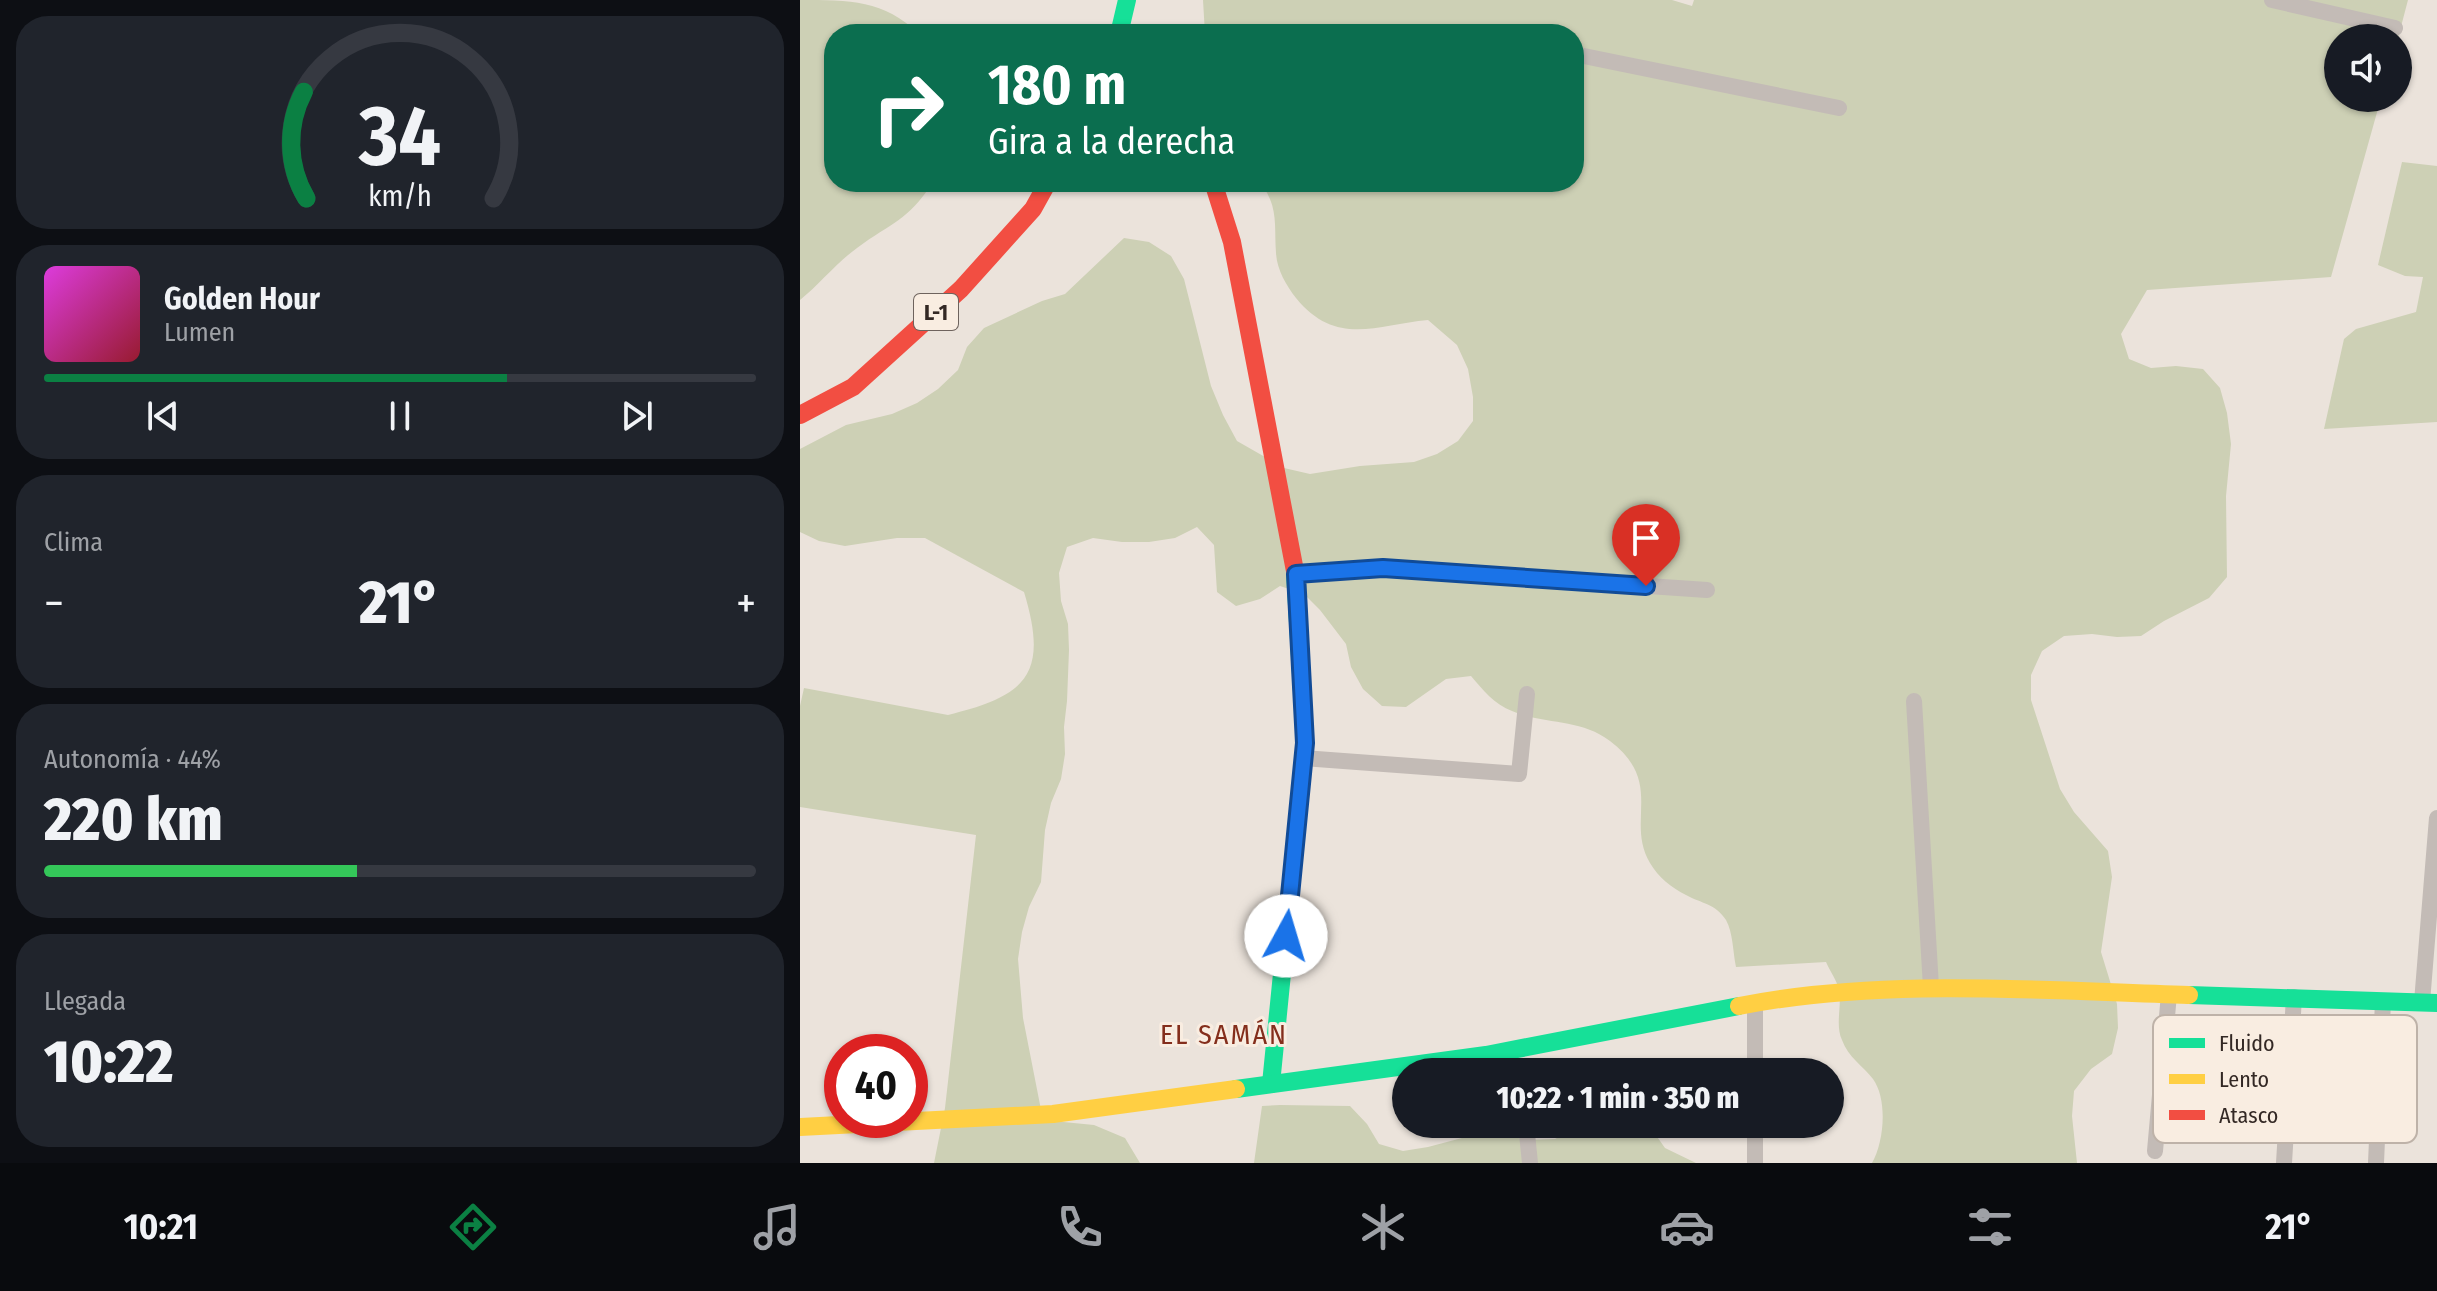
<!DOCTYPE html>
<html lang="es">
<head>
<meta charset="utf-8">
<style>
  body { margin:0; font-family:"Fira Sans Condensed",sans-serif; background:#20242c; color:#f1f3f6; height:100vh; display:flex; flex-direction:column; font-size:30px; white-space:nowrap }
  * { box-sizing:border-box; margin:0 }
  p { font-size:26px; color:#9ea1a6 }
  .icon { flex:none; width:44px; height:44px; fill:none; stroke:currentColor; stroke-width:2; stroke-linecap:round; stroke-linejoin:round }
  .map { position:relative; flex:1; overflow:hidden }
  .side { display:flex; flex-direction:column; gap:16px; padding:16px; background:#0d0f14; width:800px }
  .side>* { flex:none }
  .top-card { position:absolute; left:24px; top:24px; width:760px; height:168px; border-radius:32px; box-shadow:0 2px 6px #0004; background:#0b6e4f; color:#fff; overflow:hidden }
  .controls { position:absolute; left:1524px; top:24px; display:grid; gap:16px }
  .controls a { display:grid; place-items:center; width:88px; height:88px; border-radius:50%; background:#171b24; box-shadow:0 2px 6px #0004; font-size:40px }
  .speed { position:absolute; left:24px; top:1034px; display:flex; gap:16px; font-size:40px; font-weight:700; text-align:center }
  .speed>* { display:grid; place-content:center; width:104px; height:104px; border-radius:50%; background:#171b24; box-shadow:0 2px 6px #0004; line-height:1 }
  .speed .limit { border:12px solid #d22; background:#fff; color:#111 }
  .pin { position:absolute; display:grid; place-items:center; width:68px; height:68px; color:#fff; margin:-82px -34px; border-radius:50% 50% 50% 0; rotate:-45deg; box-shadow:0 0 8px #0007 }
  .pin .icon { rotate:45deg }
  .me { position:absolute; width:88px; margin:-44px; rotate:6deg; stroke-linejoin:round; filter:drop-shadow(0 0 6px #0008) }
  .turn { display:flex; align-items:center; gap:28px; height:168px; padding:0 32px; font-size:36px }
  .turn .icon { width:104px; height:104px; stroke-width:2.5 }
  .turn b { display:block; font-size:56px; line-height:68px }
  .big { font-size:60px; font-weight:800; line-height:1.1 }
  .side .tile { flex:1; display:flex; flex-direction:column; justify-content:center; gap:12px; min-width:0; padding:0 28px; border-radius:32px; background:#20242c }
  .side .dial { align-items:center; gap:0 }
  .dial svg { height:208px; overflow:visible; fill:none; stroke:#363941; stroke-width:7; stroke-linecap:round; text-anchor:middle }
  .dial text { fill:#f1f3f6; stroke:none }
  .song { display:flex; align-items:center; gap:24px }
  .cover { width:96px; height:96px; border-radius:12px; background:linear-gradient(135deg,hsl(300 70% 55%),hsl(350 70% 35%)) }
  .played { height:8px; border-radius:4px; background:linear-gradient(90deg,#0b8043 65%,#363941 65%) }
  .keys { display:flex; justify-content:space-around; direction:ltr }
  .heat { display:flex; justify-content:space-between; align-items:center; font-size:44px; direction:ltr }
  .charge { height:12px; border-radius:6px; background:linear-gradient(90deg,#34c759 44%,#363941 0) }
  .trip { position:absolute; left:592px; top:1058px; width:452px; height:80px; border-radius:40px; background:#171b24; box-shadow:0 2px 6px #0004; font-weight:800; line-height:80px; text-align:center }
  .dock { display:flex; height:128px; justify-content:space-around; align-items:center; background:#090b0e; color:#9ea1a6 }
  .dock .icon { width:56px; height:56px }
  .dock .active { color:#0b8043 }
  .dock b { font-size:36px; color:#f1f3f6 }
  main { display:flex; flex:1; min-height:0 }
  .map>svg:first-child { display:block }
</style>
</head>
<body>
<main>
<section class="side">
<div class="tile dial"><svg viewBox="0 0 100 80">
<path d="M14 69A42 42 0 1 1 86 69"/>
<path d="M14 69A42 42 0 0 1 13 28" stroke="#0b8043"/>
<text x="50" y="56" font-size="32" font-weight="700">34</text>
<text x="50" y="72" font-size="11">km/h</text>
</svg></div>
<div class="tile">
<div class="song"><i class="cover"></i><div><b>Golden Hour</b><p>Lumen</p></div></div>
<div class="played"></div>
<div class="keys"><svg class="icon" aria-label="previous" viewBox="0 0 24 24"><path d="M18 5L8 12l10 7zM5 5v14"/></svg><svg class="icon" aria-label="pause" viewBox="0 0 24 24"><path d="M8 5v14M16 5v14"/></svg><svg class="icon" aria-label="next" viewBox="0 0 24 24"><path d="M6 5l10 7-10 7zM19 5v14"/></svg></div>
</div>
<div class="tile"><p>Clima</p>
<div class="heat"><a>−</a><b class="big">21°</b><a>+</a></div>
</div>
<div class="tile"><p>Autonomía · 44%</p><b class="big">220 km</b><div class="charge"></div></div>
<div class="tile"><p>Llegada</p><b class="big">10:22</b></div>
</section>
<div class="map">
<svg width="1637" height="1163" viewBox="0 0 1637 1163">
  <rect width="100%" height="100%" fill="#ebe3db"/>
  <g fill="#cdd0b5">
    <path d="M 0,0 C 50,0 84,0 119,34 L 34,34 L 34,182 L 133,182 C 107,222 92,222 57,248 C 36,263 20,284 0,300 Z"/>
    <path d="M 403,0 L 872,0 L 892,6 L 894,0 L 1608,0 L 1598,38 L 1538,38 L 1538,98 L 1581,98 L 1531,277 L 1347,290 L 1321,334 L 1329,359 L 1351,368 L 1376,366 L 1403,369 L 1420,388 L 1427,413 L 1431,444 L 1426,496 L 1427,577 L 1409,598 L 1364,621 L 1341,636 L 1317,637 L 1292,634 L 1264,636 L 1242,651 L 1231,675 L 1231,700 L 1260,789 L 1274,812 L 1308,851 L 1312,877 L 1301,952 L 1317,1004 L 1318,1028 L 1312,1054 L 1291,1069 L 1274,1091 L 1272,1116 L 1277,1163 L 1072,1163 C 1084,1142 1088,1100 1073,1079 C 1063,1066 1048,1057 1042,1040 C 1035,1025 1042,1006 1039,990 C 1037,981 1030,971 1026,962 L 936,967 C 933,953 933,932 926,920 C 915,903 902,904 886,895 C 872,888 858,877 850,863 C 825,821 865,783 810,741 C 780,718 745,725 712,711 C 695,705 682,689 671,676 L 646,679 L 606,707 L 582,706 L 563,689 L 551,667 L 546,644 L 520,610 L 504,594 L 480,586 L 460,599 L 436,606 L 417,592 L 414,545 L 397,527 L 375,538 L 349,542 L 322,542 L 293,538 L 267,547 L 259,573 L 261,601 L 268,624 L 269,650 L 267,701 L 264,727 L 265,754 L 261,779 L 251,803 L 245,830 L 241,882 L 229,907 L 222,932 L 218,959 L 223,1018 L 243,1120 L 294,1125 L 325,1138 L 340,1163 L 134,1163 L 145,1108 L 176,835 L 0,807 L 0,706 L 4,688 L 148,715 C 227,696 249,674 224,592 L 125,538 L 97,538 L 45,546 L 19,541 L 0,532 L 0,449 L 46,425 L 92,414 L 117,403 L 138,389 L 158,370 L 167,347 L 184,328 L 242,301 L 265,294 L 324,238 L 349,242 L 371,256 L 384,279 L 411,386 L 423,415 L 437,441 L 484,468 L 510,474 L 560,466 L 614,462 L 637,454 L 658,441 L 673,421 L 673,397 L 668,369 L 657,345 L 628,320 C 576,325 536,347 496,298 C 486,285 477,270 476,253 C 474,225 479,207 460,182 L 774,182 L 774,34 L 405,34 Z"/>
    <polygon points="1602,162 1637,166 1637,422 1524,429 1544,339 1556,329 1616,312 1623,277 1605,276 1578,265"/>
    <polygon points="480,1105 550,1106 567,1124 579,1144 603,1151 628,1147 677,1134 701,1134 727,1140 755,1139 784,1124 848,1124 865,1148 896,1163 454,1163 462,1106"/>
  </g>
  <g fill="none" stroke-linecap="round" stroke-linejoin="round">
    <g stroke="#c3bbb6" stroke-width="16">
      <polyline points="1472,0 1595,28"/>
      <polyline points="774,54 1039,108"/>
      <polyline points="496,574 583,568 907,590"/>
      <polyline points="1114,701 1131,987"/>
      <polyline points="503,758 719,774 727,694"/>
      <polyline points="1622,1002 1637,818"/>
      <polyline points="955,1003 955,1072"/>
      <polyline points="686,1055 711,1072"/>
      <polyline points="726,1124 730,1163"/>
      <polyline points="955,1124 955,1163"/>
      <polyline points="1355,1151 1369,994"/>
      <polyline points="1484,1163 1494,997"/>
      <polyline points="1576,1163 1583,1001"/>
    </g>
    <g stroke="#16e098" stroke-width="18">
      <polyline points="319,34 327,0"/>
      <polyline points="1389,995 1637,1003"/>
      <polyline points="471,1084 505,743 495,571"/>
      <polyline points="436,1089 686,1055 939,1006"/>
    </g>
    <g stroke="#ffcf43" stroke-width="18">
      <path d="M 939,1006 C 1085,977 1242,991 1389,995"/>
      <polyline points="0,1127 253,1114 436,1089"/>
    </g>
    <g stroke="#f24e42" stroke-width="18">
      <polyline points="413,182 432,242 495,571"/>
      <polyline points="0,415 53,387 161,289 233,209 248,182"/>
    </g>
  </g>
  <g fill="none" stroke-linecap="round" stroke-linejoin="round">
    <defs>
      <polyline id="route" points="486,936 505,743 496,574 583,568 846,586"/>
    </defs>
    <use href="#route" stroke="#114b97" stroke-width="20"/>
    <use href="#route" stroke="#1a73e8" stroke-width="14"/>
  </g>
  <g text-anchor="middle" stroke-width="6" stroke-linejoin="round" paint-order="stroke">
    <rect fill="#f9ede1" stroke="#6e635d" stroke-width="2" x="114" y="294" width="44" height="36" rx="6"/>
    <g font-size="22" font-weight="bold" fill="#332824">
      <text x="136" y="320">L-1</text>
    </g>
    <g font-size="28" letter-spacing="2" fill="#842e1c" stroke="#f9ede1">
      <text x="424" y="1044">EL SAMÁN</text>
    </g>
  </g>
  <rect x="1353" y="1015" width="264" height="128" rx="12" fill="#f9ede1" stroke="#beb2a8" stroke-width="2"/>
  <rect x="1369" y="1038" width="36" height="10" fill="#16e098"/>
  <rect x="1369" y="1074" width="36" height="10" fill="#ffcf43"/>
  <rect x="1369" y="1110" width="36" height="10" fill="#f24e42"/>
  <g font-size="22" fill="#332824">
    <text x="1419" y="1051">Fluido</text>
    <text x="1419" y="1087">Lento</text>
    <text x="1419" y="1123">Atasco</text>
  </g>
</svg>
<div class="controls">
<a><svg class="icon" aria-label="sound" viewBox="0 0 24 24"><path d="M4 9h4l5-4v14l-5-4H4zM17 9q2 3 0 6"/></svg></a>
</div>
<div class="speed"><div class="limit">40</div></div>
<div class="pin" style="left:846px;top:586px;background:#d93025"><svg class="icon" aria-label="arrive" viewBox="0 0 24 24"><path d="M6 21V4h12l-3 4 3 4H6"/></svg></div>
<svg class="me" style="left:486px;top:936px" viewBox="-20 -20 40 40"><circle r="19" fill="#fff"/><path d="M0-13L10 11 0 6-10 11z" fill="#1a73e8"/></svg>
<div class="trip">10:22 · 1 min · 350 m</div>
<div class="top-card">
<div class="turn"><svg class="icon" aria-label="right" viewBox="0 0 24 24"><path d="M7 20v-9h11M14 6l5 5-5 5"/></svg><div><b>180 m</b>Gira a la derecha</div></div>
</div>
</div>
</main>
<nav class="dock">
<b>10:21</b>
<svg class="icon active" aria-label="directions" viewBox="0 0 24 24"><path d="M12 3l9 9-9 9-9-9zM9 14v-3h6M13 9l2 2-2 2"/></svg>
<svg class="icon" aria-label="music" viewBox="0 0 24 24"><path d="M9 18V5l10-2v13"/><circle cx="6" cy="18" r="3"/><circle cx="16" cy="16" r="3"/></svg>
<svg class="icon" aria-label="phone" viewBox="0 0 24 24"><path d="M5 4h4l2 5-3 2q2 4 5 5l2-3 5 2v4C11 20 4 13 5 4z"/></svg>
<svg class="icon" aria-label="climate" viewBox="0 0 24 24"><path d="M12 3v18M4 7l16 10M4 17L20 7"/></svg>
<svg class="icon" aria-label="car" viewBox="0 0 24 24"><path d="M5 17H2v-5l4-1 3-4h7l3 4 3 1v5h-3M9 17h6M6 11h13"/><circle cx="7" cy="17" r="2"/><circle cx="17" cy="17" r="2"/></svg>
<svg class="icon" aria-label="filters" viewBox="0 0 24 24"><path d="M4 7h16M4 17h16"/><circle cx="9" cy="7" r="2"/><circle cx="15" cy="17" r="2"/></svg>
<b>21°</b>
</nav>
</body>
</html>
